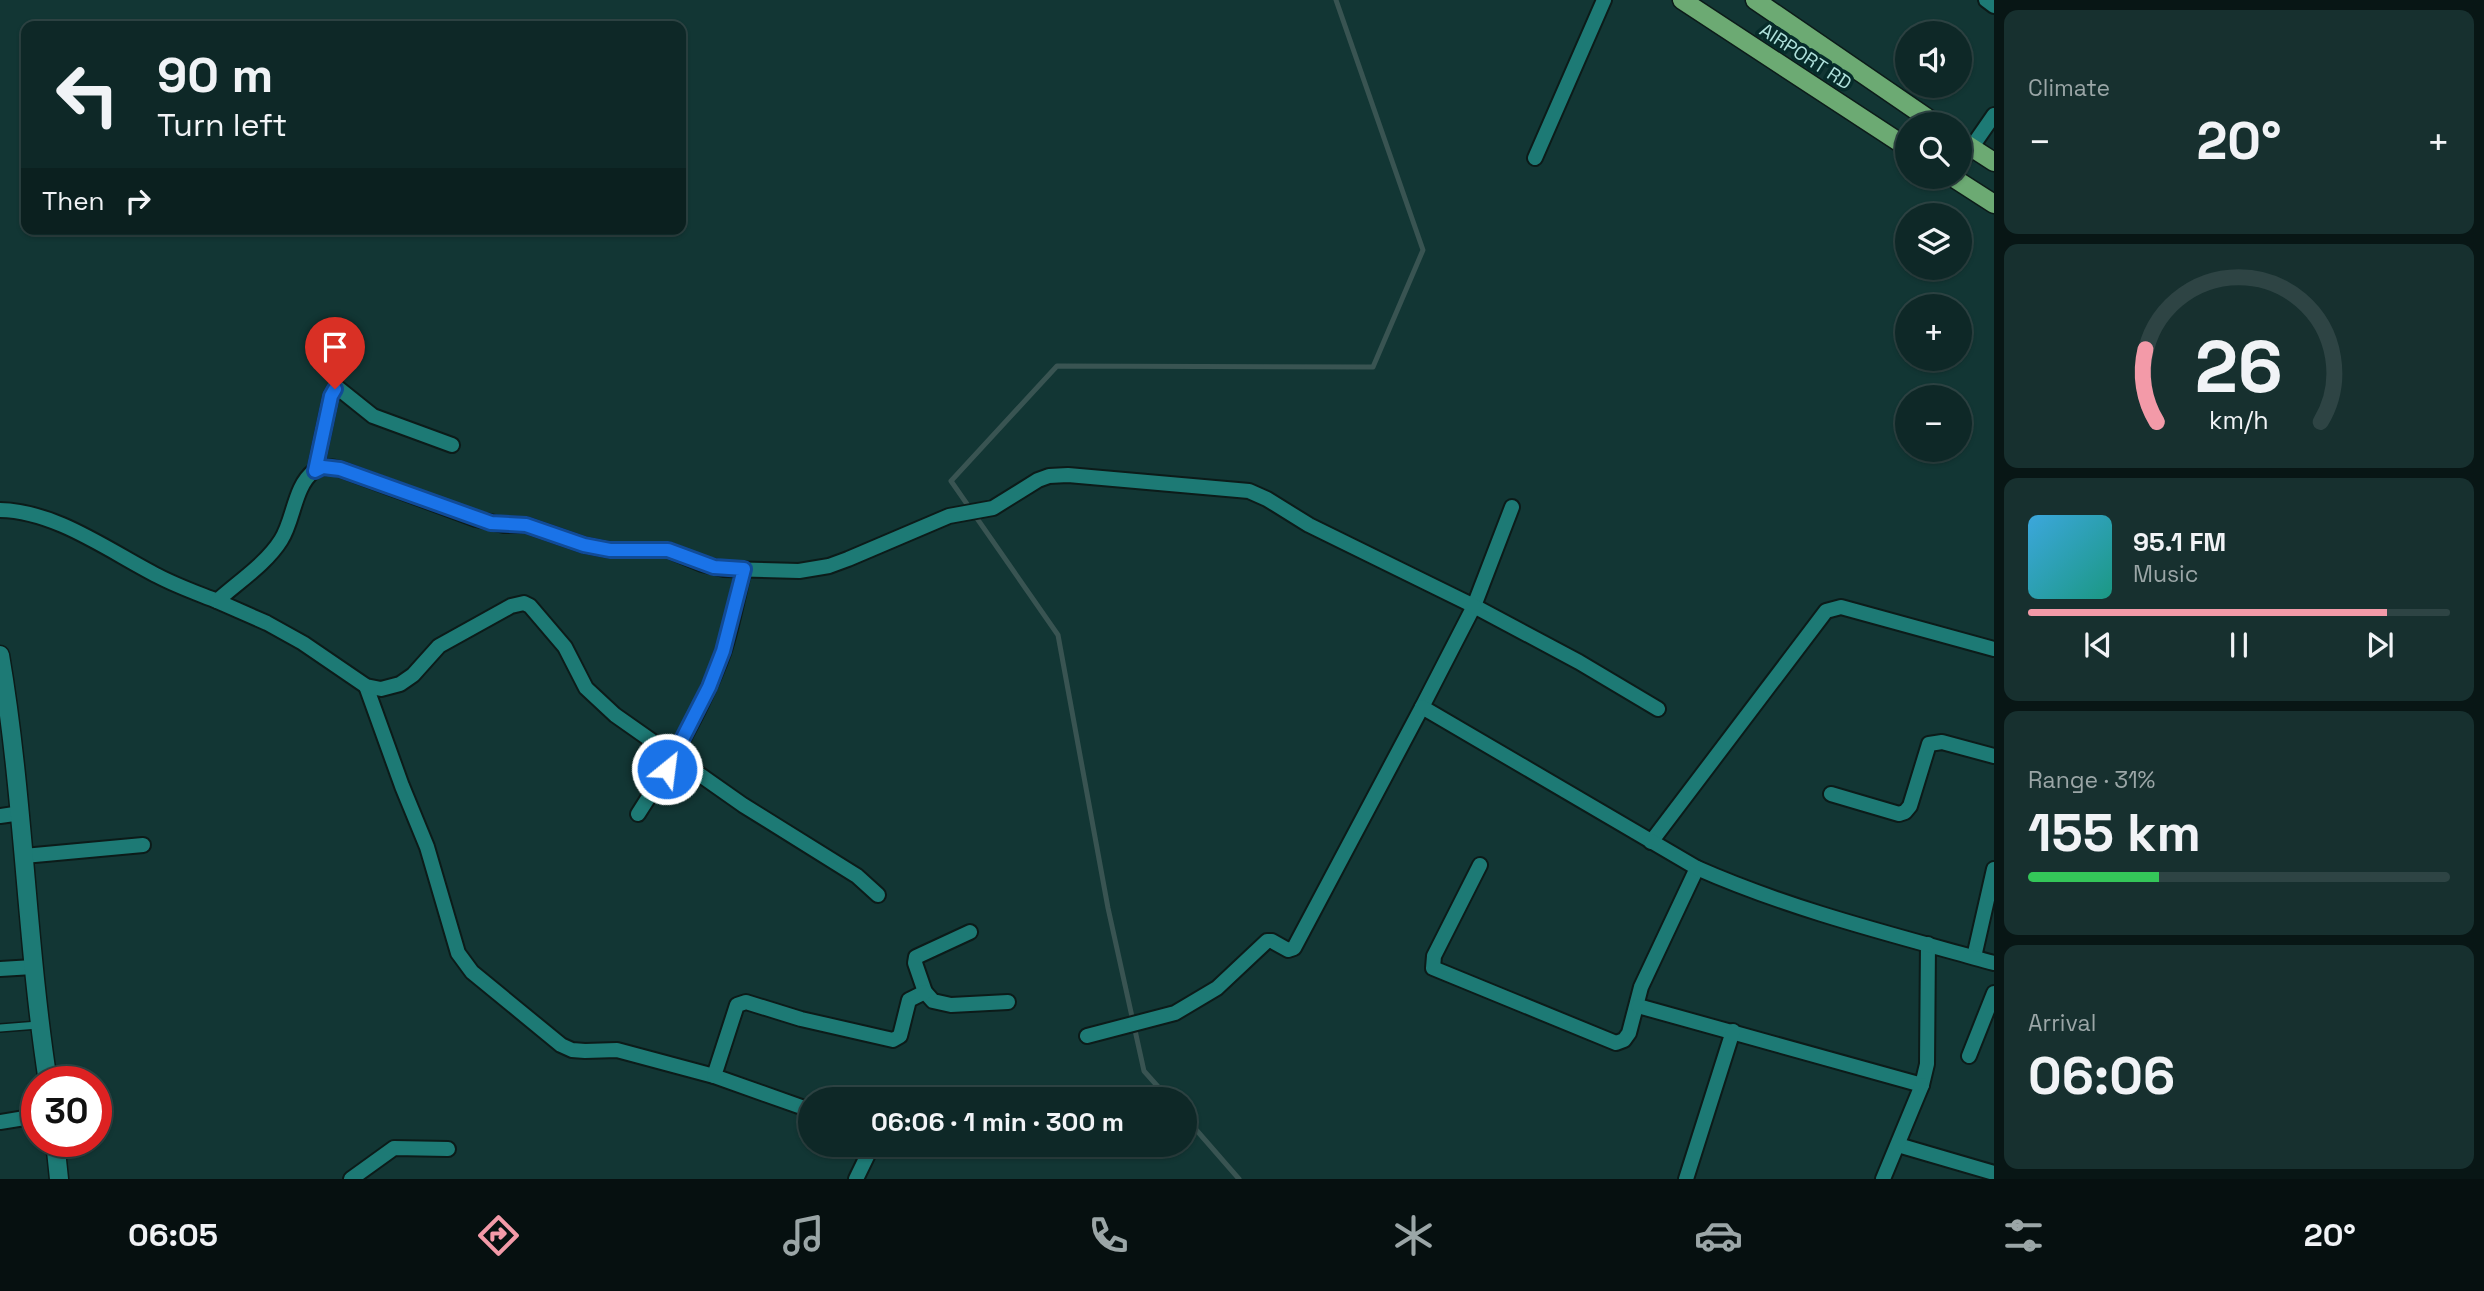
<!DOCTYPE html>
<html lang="en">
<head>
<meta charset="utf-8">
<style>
  body { margin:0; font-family:"Space Grotesk",sans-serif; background:#17302f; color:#f1f3f6; height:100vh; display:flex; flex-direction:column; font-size:26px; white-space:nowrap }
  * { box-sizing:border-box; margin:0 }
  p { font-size:23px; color:#9ba6a7 }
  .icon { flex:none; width:38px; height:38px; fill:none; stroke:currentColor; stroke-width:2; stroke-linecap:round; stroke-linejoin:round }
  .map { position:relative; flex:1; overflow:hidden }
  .drawer { display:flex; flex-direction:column; gap:10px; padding:10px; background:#081615; width:490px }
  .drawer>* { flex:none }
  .top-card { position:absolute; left:21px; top:21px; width:665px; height:214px; border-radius:14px; box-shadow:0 2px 5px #0004,0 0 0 2px #2e4444; background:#0e2827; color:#f1f3f6; overflow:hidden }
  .fabs { position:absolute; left:1895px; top:21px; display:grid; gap:14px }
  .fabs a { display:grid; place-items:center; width:77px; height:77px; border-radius:50%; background:#0e2827; box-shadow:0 2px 5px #0004,0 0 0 2px #2e4444; font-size:35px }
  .speed { position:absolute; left:21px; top:1066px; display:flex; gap:14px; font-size:35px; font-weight:700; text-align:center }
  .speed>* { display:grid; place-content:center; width:91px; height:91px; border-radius:50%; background:#0e2827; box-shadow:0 2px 5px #0004,0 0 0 2px #2e4444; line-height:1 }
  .speed .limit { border:10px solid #d22; background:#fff; color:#111 }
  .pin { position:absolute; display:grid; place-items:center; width:60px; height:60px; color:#fff; margin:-72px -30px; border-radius:50% 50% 50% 0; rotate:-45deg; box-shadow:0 0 7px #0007 }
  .pin .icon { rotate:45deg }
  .me { position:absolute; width:77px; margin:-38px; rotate:29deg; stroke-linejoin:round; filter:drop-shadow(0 0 5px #0008) }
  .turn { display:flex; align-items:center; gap:24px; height:147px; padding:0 21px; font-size:32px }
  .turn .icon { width:91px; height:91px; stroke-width:2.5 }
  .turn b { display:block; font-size:49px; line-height:60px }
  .then { display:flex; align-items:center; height:66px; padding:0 21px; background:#0003; gap:14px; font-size:26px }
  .big { font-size:52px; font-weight:600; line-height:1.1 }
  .drawer .card { flex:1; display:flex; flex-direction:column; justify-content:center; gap:10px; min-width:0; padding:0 24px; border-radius:14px; background:#17302f }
  .drawer .dial { align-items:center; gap:0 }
  .dial svg { height:182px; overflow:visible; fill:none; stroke:#2e4444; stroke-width:7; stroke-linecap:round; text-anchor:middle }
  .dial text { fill:#f1f3f6; stroke:none }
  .song { display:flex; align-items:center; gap:21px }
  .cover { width:84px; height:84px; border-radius:10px; background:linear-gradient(135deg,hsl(200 70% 55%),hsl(170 70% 35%)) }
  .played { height:7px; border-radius:4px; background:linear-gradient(90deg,#f39aa8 85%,#2e4444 85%) }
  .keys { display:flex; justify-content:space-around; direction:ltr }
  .heat { display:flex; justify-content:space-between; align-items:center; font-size:38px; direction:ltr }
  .charge { height:10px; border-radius:5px; background:linear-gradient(90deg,#34c759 31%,#2e4444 0) }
  .trip { position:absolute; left:798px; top:1087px; width:399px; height:70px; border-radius:35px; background:#0e2827; box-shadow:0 2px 5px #0004,0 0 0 2px #2e4444; font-weight:600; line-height:70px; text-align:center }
  .tab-bar { display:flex; height:112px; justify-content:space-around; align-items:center; background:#061010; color:#9ba6a7 }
  .tab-bar .icon { width:49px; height:49px }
  .tab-bar .on { color:#f39aa8 }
  .tab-bar b { font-size:32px; color:#f1f3f6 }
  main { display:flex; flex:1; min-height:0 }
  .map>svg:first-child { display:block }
</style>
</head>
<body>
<main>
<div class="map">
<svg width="1994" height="1179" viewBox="0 0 1994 1179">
  <rect width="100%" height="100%" fill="#123634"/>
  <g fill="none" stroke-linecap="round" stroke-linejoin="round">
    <g stroke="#395452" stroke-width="5">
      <polyline points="1169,1099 1144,1071 1108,908 1058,635 951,481 1057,366 1373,367 1423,250 1336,0"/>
      <polyline points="1185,1117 1239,1179"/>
    </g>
    <defs>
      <polyline id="service" points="0,1028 38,1025"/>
      <g id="minor">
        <polyline points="1986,0 1994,6"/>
        <polyline points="1535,158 1604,0"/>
        <polyline points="1960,164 1994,115"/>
        <polyline points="315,471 331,396 335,389 338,388 373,416 452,445"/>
        <path d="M 0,510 C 56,511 109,551 158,576 C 177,586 197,593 217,601"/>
        <polyline points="366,686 402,786 427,847 458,953 472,972 561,1045 572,1050 585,1051 617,1050 714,1076"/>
        <polyline points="1422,707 1474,606 1512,507"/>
        <polyline points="1831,794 1899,814 1905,812 1910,806 1929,744 1942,742 1994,756"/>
        <path d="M 638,814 C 671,763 702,710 723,653 C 732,626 737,597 744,569"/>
        <polyline points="0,816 21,813"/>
        <polyline points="1651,842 1826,611 1841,607 1994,649"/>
        <polyline points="24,856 143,845"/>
        <polyline points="1480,865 1434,956 1433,968 1616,1043 1624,1040 1629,1033 1641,987 1697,868"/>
        <path d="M 878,895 L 857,876 L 743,805 L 615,715 L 586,688 L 565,647 L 530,606 L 524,603 L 511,606 L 439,646 L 413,675 L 400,684 L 381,689 L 366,686 L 303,643 L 267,623 L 217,601 C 238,582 266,564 281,540 C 294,520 294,486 314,471 C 322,466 331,466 340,469 L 476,519 L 504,525 L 526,525 L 584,545 L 610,550 L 668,550 L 702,564 L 724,569 L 799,571 L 829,566 L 848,559 L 949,516 L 993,508 L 1038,480 L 1049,476 L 1068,475 L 1249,491 L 1267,499 L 1309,525 L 1474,606 L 1579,662 L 1658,709"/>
        <polyline points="970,932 916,957 915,963 925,992 933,1001 951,1005 1008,1002"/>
        <polyline points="1974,957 1994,869"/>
        <polyline points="0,969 33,967"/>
        <polyline points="1638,1006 1922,1085 1927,1064 1928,944"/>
        <path d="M 1087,1036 L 1175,1013 L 1217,988 L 1267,941 L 1272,941 L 1288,950 L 1294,948 L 1422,707 L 1697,868 C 1792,910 1894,935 1994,963"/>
        <polyline points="1969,1056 1994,993"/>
        <polyline points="810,1110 714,1076 737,1005 746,1002 801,1019 893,1040 900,1036 909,1000 925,992"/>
        <polyline points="0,1122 37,1116"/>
        <polyline points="923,1144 935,1147 942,1144"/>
        <polyline points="1898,1145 1994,1173"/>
        <polyline points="351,1179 394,1148 448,1149"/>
        <polyline points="856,1179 873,1144"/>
        <polyline points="1686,1179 1733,1031"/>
        <polyline points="1883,1179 1922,1085"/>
      </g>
      <g id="tertiary">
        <path d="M 0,655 C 24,796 26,940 48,1082"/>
        <polyline points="55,1141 59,1179"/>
      </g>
      <g id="primary">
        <polyline points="1682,0 1908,148"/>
        <polyline points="1755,0 1936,124"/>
        <polyline points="1960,140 1994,162"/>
        <polyline points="1952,177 1994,204"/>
      </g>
    </defs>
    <use href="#service" stroke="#0c1b19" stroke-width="10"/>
    <use href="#minor" stroke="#0c1b19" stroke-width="18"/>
    <use href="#tertiary" stroke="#0c1b19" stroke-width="21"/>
    <use href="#primary" stroke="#0c1b19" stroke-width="21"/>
    <use href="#service" stroke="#1d7a75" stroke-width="7"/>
    <use href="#minor" stroke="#1d7a75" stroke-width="14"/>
    <use href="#tertiary" stroke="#1d7a75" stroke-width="18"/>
    <use href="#primary" stroke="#6caa73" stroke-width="18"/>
  </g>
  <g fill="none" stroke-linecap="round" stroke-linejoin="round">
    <defs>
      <polyline id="route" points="335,389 331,396 315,471 323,467 340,469 491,523 526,525 584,545 610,550 668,550 714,567 744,569 723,651 709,687 667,769"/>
    </defs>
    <use href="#route" stroke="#114b97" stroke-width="18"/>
    <use href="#route" stroke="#1a73e8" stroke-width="12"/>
  </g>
  <g text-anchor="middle" stroke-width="7" stroke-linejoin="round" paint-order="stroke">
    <g font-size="19" fill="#afe1dc" stroke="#062c2a">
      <text transform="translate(1806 56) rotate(33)" y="7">AIRPORT RD</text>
    </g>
  </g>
</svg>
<div class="fabs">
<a><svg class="icon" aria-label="sound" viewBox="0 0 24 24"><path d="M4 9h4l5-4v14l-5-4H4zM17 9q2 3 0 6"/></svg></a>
<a><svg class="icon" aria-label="search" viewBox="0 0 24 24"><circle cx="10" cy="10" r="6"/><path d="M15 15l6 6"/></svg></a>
<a><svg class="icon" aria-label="layers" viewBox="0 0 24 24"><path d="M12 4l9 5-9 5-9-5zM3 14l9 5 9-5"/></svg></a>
<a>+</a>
<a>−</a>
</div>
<div class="speed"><div class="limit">30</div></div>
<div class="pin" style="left:335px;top:389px;background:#d93025"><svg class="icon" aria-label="arrive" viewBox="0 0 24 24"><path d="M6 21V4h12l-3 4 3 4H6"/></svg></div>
<svg class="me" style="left:667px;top:769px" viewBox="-20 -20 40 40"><circle r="17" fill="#1a73e8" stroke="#fff" stroke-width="3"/><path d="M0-11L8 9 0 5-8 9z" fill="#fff"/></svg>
<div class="trip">06:06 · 1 min · 300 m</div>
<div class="top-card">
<div class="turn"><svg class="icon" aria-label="left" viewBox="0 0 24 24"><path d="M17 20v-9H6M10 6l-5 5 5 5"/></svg><div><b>90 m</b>Turn left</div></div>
<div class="then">Then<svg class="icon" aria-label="right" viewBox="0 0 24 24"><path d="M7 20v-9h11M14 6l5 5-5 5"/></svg></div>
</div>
</div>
<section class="drawer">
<div class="card"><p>Climate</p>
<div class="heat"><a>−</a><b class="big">20°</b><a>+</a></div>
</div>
<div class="card dial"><svg viewBox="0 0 100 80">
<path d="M14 69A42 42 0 1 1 86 69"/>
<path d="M14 69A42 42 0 0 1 9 37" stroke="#f39aa8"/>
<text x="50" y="56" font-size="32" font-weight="700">26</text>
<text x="50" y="72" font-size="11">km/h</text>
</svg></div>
<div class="card">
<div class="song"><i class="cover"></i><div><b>95.1 FM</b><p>Music</p></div></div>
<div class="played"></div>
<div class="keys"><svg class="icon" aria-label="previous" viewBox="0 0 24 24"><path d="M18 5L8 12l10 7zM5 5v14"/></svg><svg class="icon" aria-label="pause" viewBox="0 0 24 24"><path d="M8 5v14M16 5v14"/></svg><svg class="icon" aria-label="next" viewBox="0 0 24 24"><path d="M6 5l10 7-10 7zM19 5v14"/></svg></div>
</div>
<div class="card"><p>Range · 31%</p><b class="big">155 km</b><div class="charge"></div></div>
<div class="card"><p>Arrival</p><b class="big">06:06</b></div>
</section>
</main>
<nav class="tab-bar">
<b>06:05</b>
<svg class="icon on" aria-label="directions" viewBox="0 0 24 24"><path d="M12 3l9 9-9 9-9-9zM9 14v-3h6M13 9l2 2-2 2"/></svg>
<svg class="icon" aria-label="music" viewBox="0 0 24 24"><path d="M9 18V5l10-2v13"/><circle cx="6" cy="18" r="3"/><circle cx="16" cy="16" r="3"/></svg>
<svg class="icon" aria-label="phone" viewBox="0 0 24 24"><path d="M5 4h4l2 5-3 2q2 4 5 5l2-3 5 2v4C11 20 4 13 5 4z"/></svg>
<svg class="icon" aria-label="climate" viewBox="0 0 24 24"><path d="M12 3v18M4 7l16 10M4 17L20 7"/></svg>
<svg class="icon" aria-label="car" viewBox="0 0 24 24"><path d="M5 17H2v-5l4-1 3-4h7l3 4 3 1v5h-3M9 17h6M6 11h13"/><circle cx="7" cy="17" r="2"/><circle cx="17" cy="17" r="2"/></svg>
<svg class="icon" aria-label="filters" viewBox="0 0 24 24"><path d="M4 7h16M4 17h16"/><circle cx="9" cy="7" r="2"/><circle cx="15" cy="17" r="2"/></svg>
<b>20°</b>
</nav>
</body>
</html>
